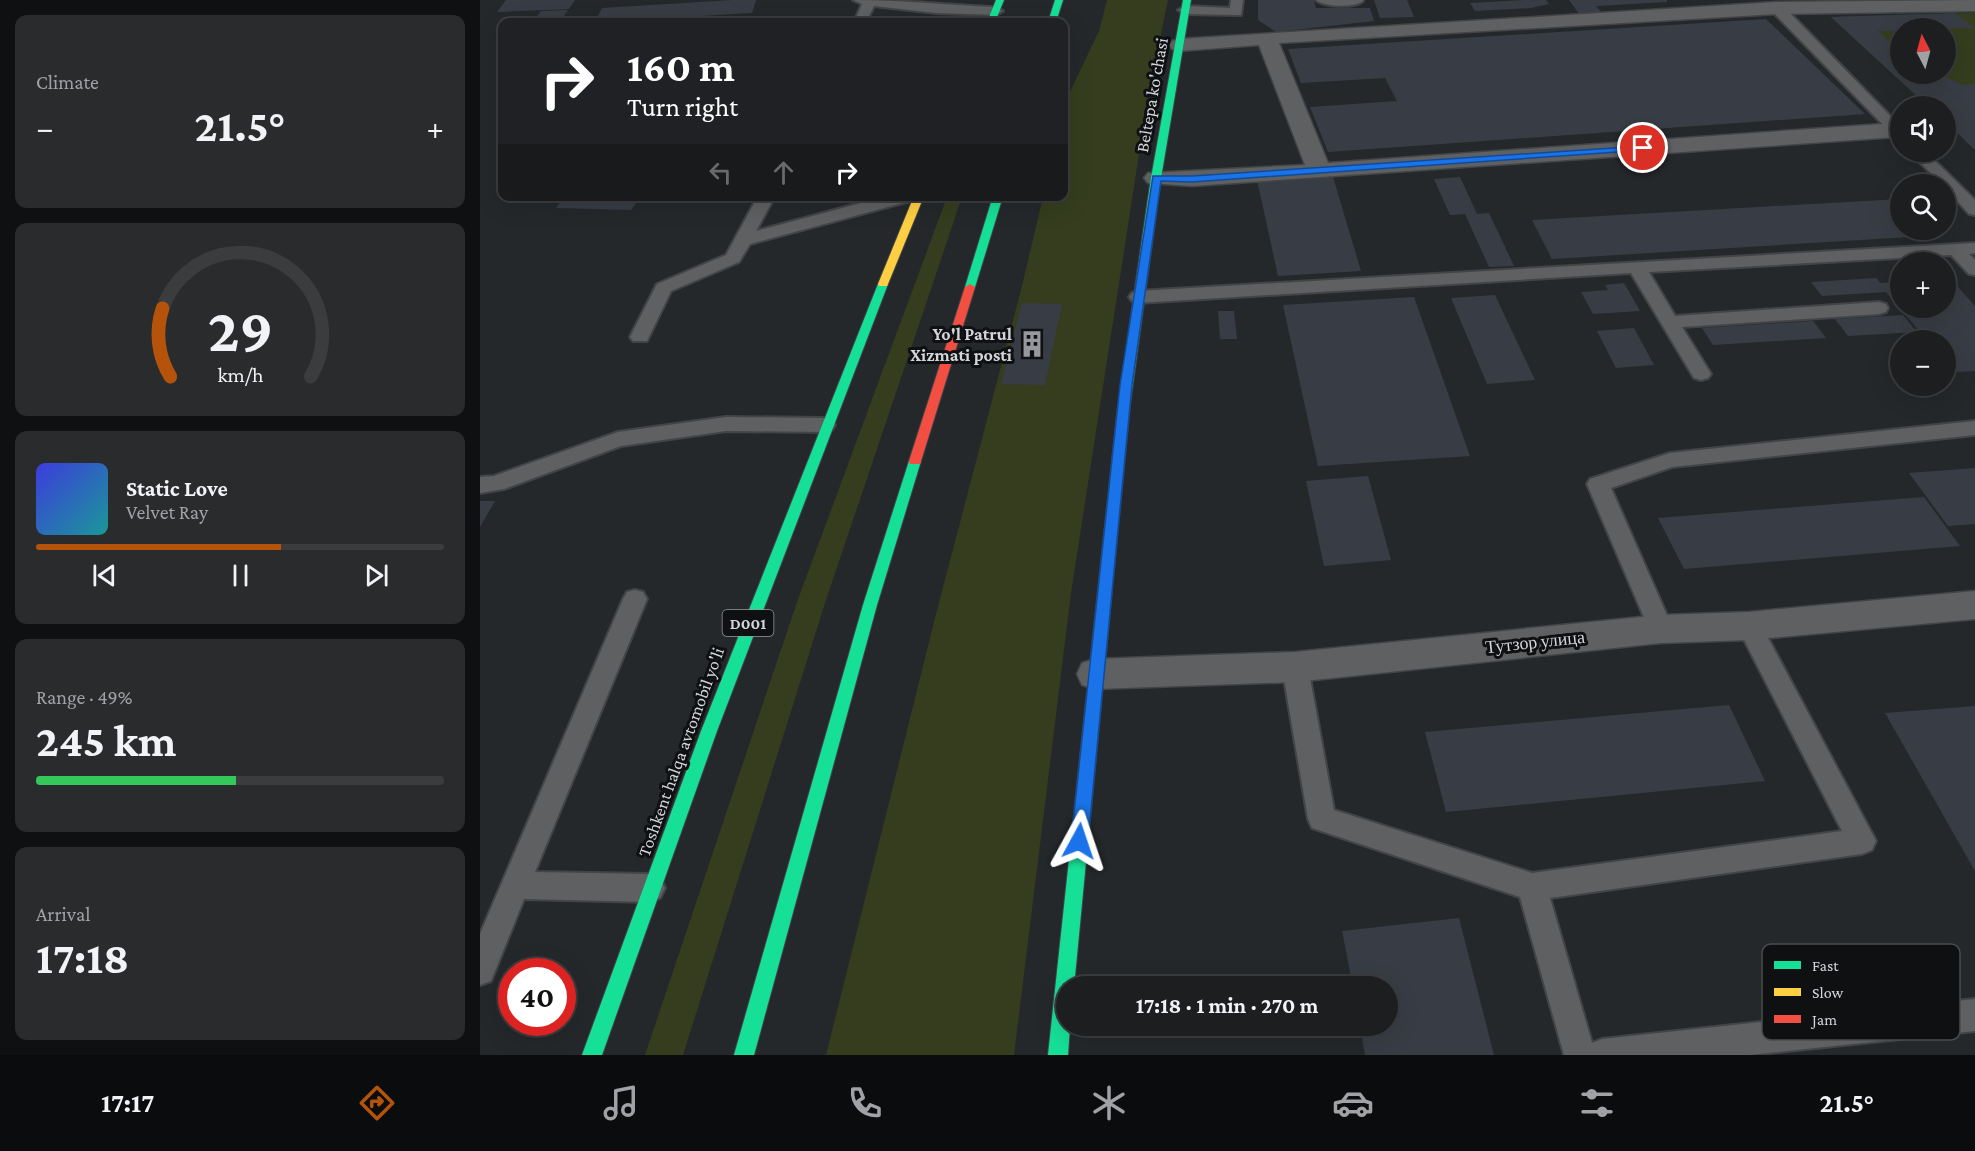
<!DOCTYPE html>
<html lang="en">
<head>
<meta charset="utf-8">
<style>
  body { margin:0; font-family:"Crimson Pro",serif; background:#292b2d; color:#f1f3f6; height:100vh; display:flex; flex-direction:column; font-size:22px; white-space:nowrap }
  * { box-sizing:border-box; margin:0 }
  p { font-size:20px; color:#a0a2a5 }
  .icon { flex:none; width:33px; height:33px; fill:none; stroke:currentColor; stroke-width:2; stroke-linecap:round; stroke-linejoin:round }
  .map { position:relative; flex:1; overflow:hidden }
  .side { display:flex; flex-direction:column; gap:15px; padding:15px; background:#0f1012; width:480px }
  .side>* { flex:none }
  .banner { position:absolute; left:18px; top:18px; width:570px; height:183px; border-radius:12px; box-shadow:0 6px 24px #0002,0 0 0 2px #3a3c3e; background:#202124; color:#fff; overflow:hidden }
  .needle { width:39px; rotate:354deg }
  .buttons { position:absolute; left:1410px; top:18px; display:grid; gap:12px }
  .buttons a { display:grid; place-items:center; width:66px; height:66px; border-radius:50%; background:#1c1e20; box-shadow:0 6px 24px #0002,0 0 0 2px #3a3c3e; font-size:30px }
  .speed { position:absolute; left:18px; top:958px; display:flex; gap:12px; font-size:30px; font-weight:700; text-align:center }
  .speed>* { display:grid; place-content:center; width:78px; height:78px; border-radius:50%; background:#1c1e20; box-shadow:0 6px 24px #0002,0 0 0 2px #3a3c3e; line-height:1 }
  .speed .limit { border:9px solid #d22; background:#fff; color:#111 }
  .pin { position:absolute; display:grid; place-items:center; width:51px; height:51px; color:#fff; margin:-26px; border:3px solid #fff; border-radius:50%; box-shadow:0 2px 6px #0007 }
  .me { position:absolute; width:66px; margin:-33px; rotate:5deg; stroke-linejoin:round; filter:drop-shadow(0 0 4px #0008) }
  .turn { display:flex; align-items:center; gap:21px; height:126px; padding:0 30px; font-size:27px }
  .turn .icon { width:78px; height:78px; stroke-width:2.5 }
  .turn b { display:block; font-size:42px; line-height:51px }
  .lanes { display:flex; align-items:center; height:57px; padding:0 30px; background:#0003; justify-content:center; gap:30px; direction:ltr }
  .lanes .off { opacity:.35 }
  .big { font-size:45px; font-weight:700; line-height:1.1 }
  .side .widget { flex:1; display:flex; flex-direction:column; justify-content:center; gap:9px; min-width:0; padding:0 21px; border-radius:12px; background:#292b2d }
  .side .dial { align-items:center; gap:0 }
  .dial svg { height:156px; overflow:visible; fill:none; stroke:#3a3c3e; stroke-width:7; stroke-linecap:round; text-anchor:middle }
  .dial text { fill:#f1f3f6; stroke:none }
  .song { display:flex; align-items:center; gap:18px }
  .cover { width:72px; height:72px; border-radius:9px; background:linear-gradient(135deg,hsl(240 70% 55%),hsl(180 70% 35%)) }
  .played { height:6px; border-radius:3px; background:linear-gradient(90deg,#b45309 60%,#3a3c3e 60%) }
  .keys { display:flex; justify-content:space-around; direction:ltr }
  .heat { display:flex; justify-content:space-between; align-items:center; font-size:33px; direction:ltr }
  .charge { height:9px; border-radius:4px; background:linear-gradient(90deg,#34c759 49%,#3a3c3e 0) }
  .trip { position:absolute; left:576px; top:976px; width:342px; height:60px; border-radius:30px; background:#1c1e20; box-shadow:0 6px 24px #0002,0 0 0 2px #3a3c3e; font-weight:700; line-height:60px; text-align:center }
  .dock { display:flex; height:96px; justify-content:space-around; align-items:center; background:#0b0c0d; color:#a0a2a5 }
  .dock .icon { width:42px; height:42px }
  .dock .active { color:#b45309 }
  .dock b { font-size:27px; color:#f1f3f6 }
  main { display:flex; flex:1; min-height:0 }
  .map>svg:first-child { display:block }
</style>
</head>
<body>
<main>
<section class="side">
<div class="widget"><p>Climate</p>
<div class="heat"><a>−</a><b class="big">21.5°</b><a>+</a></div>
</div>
<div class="widget dial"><svg viewBox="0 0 100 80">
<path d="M14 69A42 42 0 1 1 86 69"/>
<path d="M14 69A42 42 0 0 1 10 34" stroke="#b45309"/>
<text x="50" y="56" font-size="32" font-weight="700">29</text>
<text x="50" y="72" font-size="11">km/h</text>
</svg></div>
<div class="widget">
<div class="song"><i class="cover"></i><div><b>Static Love</b><p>Velvet Ray</p></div></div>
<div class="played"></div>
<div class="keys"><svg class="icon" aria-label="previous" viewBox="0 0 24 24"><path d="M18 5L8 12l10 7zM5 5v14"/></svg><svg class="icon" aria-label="pause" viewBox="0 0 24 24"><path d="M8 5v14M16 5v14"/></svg><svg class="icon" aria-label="next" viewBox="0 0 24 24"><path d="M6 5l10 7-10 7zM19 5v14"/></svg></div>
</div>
<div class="widget"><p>Range · 49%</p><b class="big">245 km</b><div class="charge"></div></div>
<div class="widget"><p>Arrival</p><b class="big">17:18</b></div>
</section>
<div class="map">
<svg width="1495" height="1055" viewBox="0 0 1495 1055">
  <rect width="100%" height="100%" fill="#25282b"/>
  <g fill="#353d1e" fill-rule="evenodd">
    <polygon points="627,0 688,0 668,96 591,593 534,1055 346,1055 456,614 541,290 563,197 584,196 584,110 586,100 619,31"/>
    <path d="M 1495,13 L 1495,96 L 1442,101 L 1351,17 ZM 1420,28 L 1466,28 L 1466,74 L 1420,74 Z"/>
    <polygon points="467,197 482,197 345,603 203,1055 165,1055 317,602"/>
  </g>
  <g fill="#383d45">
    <polygon points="26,0 95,0 89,9 17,12"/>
    <polygon points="253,0 276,0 272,13 115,22 122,8"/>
    <polygon points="778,0 834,0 836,8 890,8 894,21 796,32 778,20"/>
    <polygon points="894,0 927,0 934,17 900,18"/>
    <polygon points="1045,0 1066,0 1069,4 1051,8 995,11 990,3"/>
    <polygon points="1089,0 1187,0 1187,2 1116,6 1122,13 1100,15"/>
    <polygon points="88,10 80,22 53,22 61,11"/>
    <polygon points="1475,13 1494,28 1420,28 1420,31 1398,31 1420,52 1420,74 1459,74 1483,85 1495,84 1495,150 1466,122 1466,106 1448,106 1351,17"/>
    <polygon points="285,18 282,22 230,22 233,19"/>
    <polygon points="1286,19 1385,114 848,152 830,107 917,101 905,78 821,83 808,49"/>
    <polygon points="853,177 881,271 798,276 777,180"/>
    <polygon points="980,177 997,214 1009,213 1034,266 1009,267 985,214 970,215 954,179"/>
    <polygon points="85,196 161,196 151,210 76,208"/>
    <polygon points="1420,199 1420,230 1457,230 1462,235 1072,259 1052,220"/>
    <polygon points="1397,278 1400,283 1420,282 1420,308 1466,308 1466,279 1470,278 1495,306 1495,371 1473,372 1466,363 1466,340 1447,340 1406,292 1342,296 1331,282"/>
    <polygon points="1144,283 1160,311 1113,314 1101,292 1128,290 1125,285"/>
    <polygon points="1015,295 1055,380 1007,384 971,298"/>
    <polygon points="934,297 990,456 838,466 803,305"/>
    <polygon points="542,303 582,304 565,385 521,384"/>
    <polygon points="738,311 754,311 757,339 740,339"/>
    <polygon points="1423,315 1437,332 1368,336 1355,319"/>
    <polygon points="1333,321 1346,338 1233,345 1222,328"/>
    <polygon points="1154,328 1174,365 1136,368 1117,331"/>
    <polygon points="1495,468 1495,524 1468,526 1429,473"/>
    <polygon points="888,476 911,560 844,566 826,481"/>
    <polygon points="1444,497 1480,546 1204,569 1178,518"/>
    <polygon points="0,501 15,501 0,527"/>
    <polygon points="1249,705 1285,781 966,812 945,732"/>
    <polygon points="1495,706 1495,871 1405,713"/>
    <polygon points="979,918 1014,1055 885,1055 880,1026 908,1026 908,987 873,987 862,931"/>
  </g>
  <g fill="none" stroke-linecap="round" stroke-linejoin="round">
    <defs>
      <g id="lane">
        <path d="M 373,0 C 420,0 468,5 516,7 L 523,11 L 516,15 L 456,13 L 394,6 L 386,22 L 374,22 L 382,4 Z"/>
        <polygon points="751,0 763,0 761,15 705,14 698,10 705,6 750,8"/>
        <path d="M 836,0 L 883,0 L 883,1 C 875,8 844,7 836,0 Z"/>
        <polygon points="1297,4 1302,5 1420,126 1420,138 1415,137 1292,11 1290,8"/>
        <polygon points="1430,152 1446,152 1495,200 1495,215 1489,214 1466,189 1466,184 1461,184"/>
        <polygon points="278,196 295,196 276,231 407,196 436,196 434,200 270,244 259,262 191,291 167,341 153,341 150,337 177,284 246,255"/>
        <polygon points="1495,243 1495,253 1489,254 1495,260 1495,275 1489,274 1471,255 1169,272 1195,316 1399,302 1406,304 1408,308 1406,312 1399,314 1202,327 1231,374 1228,378 1221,380 1214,378 1151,273 658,303 652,301 649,297 652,293 658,291"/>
        <polygon points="246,417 345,418 352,420 355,425 352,430 345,432 246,431 141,446 24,489 0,493 0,477 14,476 138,432"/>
        <polygon points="1495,421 1495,435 1192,467 1131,488 1193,629 1190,636 1181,639 1172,636 1169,629 1107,484 1110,479 1190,453"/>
        <polygon points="155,590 163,592 167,599 55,872 170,874 180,878 185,888 180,898 170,902 44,899 11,981 0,985 0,934 143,599 147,592"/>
        <polygon points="1269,616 1278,619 1396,841 1392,850 1382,854 1070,898 1112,1043 1122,1039 1495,999 1495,1031 1270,1055 1084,1055 1040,897 832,828 828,819 802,667 806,660 815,657 824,660 828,667 854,810 1052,873 1362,831 1257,626 1260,619"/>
      </g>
      <g id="street">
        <polygon points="1495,0 1495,11 1297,14 799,43 848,163 1417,123 1420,124 1420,136 1417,137 712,186 668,183 664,178 668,173 825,165 779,45 699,51 692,49 689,45 692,41 699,39 1297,2"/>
        <polygon points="1495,591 1495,619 1269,640 1181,643 815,682 615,689 602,685 597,674 602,663 615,659 815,652 1181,615 1269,612"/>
      </g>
      <g id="fast">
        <polygon points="516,0 524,0 515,22 507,22"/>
        <polygon points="575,0 583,0 576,22 568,22"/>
        <polygon points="703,0 711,0 681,178 650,405 644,409 638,405 671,178"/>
        <polygon points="513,196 523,196 495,287 490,290 486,289 485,287"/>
        <polygon points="403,281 408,284 237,731 122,1055 102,1055 221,731 398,284"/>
        <polygon points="435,457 441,461 397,605 274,1055 254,1055 383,605 429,461"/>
        <polygon points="625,585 630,586 632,590 594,987 586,987 586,1026 590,1026 588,1055 568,1055 618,590 620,586"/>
      </g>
      <polygon id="slow" points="434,196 444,196 408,284 407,286 399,286 398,284"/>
      <g id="jam">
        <polygon points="490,284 495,287 441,461 440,464 430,464 429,461 485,287"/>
        <polygon points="644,401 650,405 632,590 630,594 620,594 618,590 638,405"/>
      </g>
    </defs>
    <use href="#lane" stroke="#424447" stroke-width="4"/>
    <use href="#street" stroke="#424447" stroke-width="3"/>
    <use href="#fast" stroke="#424447" stroke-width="2"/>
    <use href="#slow" stroke="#424447" stroke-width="2"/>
    <use href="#jam" stroke="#424447" stroke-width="2"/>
    <use href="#lane" fill="#5f6062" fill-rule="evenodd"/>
    <use href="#street" fill="#5f6062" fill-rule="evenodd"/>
    <use href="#fast" fill="#16e098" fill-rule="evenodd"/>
    <use href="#slow" fill="#ffcf43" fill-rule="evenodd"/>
    <use href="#jam" fill="#f24e42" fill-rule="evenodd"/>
  </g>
  <polygon fill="#1a73e8" stroke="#114b97" stroke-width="1.5" points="1163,146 1168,148 1166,150 712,182 681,181 652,385 608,841 605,846 599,848 593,846 591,841 640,385 673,176 712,176"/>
  <defs>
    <symbol id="building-bare" viewBox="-9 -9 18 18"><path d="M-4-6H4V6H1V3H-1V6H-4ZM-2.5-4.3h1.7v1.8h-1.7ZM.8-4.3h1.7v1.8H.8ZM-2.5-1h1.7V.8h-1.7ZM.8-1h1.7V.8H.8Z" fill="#96989d" stroke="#0e1012" stroke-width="2.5" paint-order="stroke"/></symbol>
  </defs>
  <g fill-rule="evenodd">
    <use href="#building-bare" x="533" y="325" width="38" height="38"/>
  </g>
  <g text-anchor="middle" stroke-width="6" stroke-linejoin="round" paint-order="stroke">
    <rect fill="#0e1012" stroke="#989a9e" stroke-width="1.5" x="242.5" y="610" width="51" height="26" rx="4.5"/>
    <g font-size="16" font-weight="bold" fill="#d3d5da">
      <text x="268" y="629">D001</text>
    </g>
    <g font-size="18" fill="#d3d5da" stroke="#0e1012">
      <text transform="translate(672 95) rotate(-80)" y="6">Beltepa ko'chasi</text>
      <text transform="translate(1055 642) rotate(-6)" y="6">Тутзор улица</text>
      <text transform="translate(201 752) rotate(-70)" y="6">Toshkent halqa avtomobil yo'li</text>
    </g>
    <g font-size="18" font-weight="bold" fill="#d3d5da" stroke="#0e1012" text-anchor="end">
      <text x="532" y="340">Yo'l Patrul<tspan x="532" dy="21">Xizmati posti</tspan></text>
    </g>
  </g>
  <rect x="1282" y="944" width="198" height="96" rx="9" fill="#0e1012" stroke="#494b4e" stroke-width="1.5"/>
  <rect x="1294" y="961" width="27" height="8" fill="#16e098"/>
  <rect x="1294" y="988" width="27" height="8" fill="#ffcf43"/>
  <rect x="1294" y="1015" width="27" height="8" fill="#f24e42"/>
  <g font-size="16" fill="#d3d5da">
    <text x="1332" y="971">Fast</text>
    <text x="1332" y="998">Slow</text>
    <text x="1332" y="1025">Jam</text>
  </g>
</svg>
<div class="buttons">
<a><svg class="needle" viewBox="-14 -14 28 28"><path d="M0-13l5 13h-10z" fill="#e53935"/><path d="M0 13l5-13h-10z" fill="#a0a2a5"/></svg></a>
<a><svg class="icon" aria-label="sound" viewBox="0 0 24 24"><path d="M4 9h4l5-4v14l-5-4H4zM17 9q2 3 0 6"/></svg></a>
<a><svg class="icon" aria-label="search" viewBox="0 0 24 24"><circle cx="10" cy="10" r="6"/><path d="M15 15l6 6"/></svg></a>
<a>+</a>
<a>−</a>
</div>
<div class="speed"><div class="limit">40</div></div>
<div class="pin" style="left:1163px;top:148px;background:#d93025"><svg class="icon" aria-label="arrive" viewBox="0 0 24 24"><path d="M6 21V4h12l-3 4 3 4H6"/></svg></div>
<svg class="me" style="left:599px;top:841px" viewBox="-20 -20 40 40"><path d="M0-17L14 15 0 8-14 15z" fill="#1a73e8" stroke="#fff" stroke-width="4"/></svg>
<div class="trip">17:18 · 1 min · 270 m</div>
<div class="banner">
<div class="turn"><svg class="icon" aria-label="right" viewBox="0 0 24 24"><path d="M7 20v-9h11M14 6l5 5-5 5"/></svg><div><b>160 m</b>Turn right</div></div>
<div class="lanes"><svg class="icon off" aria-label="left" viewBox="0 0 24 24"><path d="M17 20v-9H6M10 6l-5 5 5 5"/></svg><svg class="icon off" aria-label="ahead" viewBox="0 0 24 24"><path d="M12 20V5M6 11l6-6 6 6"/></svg><svg class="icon" aria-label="right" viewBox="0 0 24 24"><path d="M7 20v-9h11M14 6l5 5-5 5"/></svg></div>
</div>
</div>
</main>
<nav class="dock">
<b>17:17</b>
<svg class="icon active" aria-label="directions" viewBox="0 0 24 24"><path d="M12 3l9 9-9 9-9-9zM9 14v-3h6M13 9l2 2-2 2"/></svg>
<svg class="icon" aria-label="music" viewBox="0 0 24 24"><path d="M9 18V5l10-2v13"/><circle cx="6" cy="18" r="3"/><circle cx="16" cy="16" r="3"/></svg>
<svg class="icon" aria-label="phone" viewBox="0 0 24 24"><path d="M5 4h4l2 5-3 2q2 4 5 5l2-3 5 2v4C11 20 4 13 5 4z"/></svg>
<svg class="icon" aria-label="climate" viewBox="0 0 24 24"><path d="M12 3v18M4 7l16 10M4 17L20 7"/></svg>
<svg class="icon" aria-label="car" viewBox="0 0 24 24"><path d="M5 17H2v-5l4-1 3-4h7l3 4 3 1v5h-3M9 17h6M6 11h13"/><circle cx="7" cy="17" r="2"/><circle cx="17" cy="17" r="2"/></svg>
<svg class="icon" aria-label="filters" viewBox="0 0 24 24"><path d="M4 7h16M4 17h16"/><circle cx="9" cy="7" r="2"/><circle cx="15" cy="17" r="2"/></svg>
<b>21.5°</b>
</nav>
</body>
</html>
